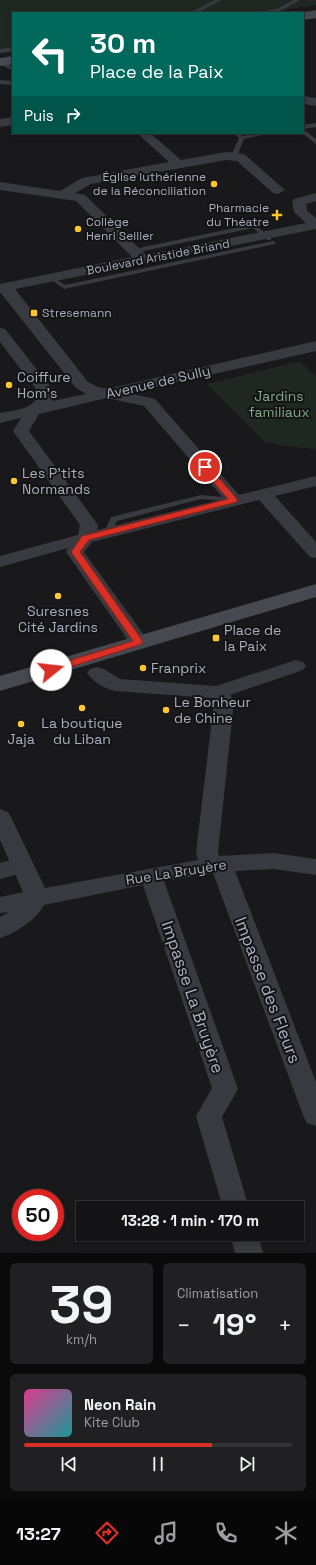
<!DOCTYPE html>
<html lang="fr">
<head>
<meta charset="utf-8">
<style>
  body { margin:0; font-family:"Space Grotesk",sans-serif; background:#202022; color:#f1f3f6; height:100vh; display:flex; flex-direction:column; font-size:15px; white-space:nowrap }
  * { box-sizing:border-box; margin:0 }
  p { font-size:13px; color:#9d9ea0 }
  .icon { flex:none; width:22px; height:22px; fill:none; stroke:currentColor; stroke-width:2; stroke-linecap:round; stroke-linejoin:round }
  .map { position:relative; height:1253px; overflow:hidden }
  .panel { display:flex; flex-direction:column; gap:10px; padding:10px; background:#0a0a0b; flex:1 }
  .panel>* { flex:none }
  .top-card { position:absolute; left:12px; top:12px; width:292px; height:122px; border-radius:0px; box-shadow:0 2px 6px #0003,0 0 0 1px #323234; background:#00695c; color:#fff; overflow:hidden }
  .speed { position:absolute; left:12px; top:1189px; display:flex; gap:8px; font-size:20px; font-weight:700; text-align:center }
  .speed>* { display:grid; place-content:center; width:52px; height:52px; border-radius:50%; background:#131214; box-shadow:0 2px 6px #0003,0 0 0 1px #323234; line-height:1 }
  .speed .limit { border:6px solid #d22; background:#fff; color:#111 }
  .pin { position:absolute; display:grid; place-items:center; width:34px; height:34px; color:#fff; margin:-17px; border:2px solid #fff; border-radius:50%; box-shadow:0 1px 4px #0007 }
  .me { position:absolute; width:44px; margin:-22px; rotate:74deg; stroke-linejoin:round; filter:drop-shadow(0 0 3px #0008) }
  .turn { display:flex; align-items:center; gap:14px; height:84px; padding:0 12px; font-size:18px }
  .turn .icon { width:52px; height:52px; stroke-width:2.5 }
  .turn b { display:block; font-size:28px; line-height:34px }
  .then { display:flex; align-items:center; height:38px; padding:0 12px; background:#0003; gap:8px; font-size:15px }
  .big { font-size:30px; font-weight:600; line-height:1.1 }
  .panel .tile { flex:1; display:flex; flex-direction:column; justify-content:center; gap:6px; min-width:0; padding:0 14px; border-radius:6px; background:#202022 }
  .panel .dial { align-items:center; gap:0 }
  .dial b { font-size:52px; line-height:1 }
  .song { display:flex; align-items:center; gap:12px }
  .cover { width:48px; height:48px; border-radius:6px; background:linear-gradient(135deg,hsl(330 70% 55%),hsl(180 70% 35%)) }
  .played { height:4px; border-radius:2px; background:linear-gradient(90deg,#d93025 70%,#323234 70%) }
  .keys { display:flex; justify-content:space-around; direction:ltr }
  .heat { display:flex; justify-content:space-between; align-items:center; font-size:22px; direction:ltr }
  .panel .tiles { flex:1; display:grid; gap:10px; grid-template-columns:1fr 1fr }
  .tile:last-child { grid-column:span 2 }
  .trip { position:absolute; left:76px; top:1201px; width:228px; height:40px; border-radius:0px; background:#131214; box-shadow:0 2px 6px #0003,0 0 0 1px #323234; font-weight:600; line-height:40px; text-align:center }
  .dock { display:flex; height:64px; justify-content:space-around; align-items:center; background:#080708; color:#9d9ea0 }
  .dock .icon { width:28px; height:28px }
  .dock .on { color:#d93025 }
  .dock b { font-size:18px; color:#f1f3f6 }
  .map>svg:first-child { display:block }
</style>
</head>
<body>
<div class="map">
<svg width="316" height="1253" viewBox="0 0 316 1253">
  <rect width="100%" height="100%" fill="#19181b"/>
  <g fill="#1e2720">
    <polygon points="0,0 316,0 316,5 266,13 13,13 13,52 0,54"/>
    <polygon points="300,361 316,377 316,448 314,449 284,446 265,442 207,384"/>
  </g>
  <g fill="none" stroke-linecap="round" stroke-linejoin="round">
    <g fill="#393a40" fill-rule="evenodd">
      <polygon points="215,0 221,0 197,13 190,13"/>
      <polygon points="294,0 300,0 280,11 253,13 277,9"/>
      <polygon points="13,47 13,51 0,53 0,49"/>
      <polygon points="0,60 13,67 13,71 0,64"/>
      <polygon points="0,80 13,81 13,85 0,84"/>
      <polygon points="316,123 316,127 303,129 303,125"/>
      <polygon points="303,129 316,139 316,144 302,133"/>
      <polygon points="233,133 240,133 243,136 260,133 272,133 244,139 237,156 234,158 231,156 239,138"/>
      <polygon points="254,224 271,238 271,240 267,240 253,228 134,253 131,251 134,249"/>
      <polygon points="273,241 276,243 275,244 64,289 49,278 52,276 65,285"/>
      <polygon points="201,495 233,498 237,500 233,502 201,499 117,521 111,534 108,535 104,532 111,517"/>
      <polygon points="21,857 25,858 26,861 25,864 0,871 0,863"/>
      <polygon points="25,864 29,865 30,868 29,871 0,879 0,871"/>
    </g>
    <g fill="#393a40" fill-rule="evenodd">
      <polygon points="303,96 316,98 316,106 303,104"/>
      <polygon points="13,117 13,125 0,127 0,119"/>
      <path d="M 137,133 L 150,133 L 181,160 L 226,152 L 244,154 L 285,190 L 278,194 L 273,193 L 237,161 L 226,160 L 91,184 L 75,193 L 85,195 L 146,255 L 306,223 L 294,212 L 292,202 L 294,199 L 316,193 L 316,201 L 306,204 L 307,211 L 316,218 L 316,229 L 15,289 L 88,382 L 98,387 L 107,389 L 316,341 L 316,351 L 129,393 L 155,399 L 239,495 L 316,476 L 316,486 L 275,496 L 316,542 L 316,558 L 310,557 L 259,500 L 92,542 L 84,552 L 149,642 L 146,646 L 139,648 L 132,646 L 66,552 L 68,548 L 0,567 L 0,556 L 78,535 L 80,525 L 13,431 L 21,418 L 0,423 L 0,413 C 15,410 34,410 39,393 L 0,342 L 0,328 L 5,329 L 53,390 L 55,393 L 52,401 L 86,394 L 76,388 L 0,292 L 0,284 L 132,257 L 76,201 L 0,190 L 0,182 L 60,191 L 82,178 L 169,162 ZM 107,398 L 144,406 L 224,499 L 97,530 L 98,525 L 29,431 L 39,414 Z"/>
      <path d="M 296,660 L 303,662 L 306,666 L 303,670 L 230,695 L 234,701 L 218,852 L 219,856 L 274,853 L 316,859 L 316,875 L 274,869 L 235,871 L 316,1082 L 316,1126 L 307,1123 L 303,1115 L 213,873 L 164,881 L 238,1089 L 222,1117 L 249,1208 L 223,1208 L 196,1116 L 212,1088 L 143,885 L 44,905 C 36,920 16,933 0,938 L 0,917 L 9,912 L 0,913 L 0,897 L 23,892 L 0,840 L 0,809 L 8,812 L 11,817 L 45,888 L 198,860 L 196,852 L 214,702 L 211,698 L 115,691 C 105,689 93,682 87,673 L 90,669 L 97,667 L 104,669 L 120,679 L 216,686 Z"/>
      <polygon points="230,1234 258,1234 263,1253 235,1253"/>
    </g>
    <g fill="#474951" fill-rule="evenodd">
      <polygon points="316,10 316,18 303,20 303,13 300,13"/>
      <polygon points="13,56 13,64 0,66 0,58"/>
      <polygon points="316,584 316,597 0,691 0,676"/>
    </g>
  </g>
  <polygon fill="#d93025" stroke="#8d1f18" points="202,465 208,465 237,499 237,502 89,540 80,552 142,640 142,644 55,672 48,672 48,667 133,641 71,552 82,536 228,499 202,469"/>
  <g fill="#ffc72c" stroke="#141316" stroke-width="1.5">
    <circle cx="214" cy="184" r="4"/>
    <path d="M275 209h4v4h4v4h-4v4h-4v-4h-4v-4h4z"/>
    <circle cx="78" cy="229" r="4"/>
    <rect x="30" y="309" width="8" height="8" rx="2"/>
    <circle cx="9" cy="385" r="4"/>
    <circle cx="14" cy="481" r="4"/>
    <circle cx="58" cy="596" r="4"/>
    <rect x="212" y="634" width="8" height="8" rx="2"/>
    <circle cx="143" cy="668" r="4"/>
    <circle cx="82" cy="708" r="4"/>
    <circle cx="166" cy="710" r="4"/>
    <circle cx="21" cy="724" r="4"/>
  </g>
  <g text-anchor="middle" stroke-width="4" stroke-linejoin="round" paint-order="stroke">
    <g font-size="12" fill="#aaaebc" stroke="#141316" text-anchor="end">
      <text x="206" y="181">Église luthérienne<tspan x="206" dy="14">de la Réconciliation</tspan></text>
      <text x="269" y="212">Pharmacie<tspan x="269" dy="14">du Théatre</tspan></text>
      <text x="86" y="226" text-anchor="start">Collège<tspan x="86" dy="14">Henri Sellier</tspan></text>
      <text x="42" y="317" text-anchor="start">Stresemann</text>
    </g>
    <g font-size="12" fill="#aaaebc" stroke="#141316">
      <text transform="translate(158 257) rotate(-11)" y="4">Boulevard Aristide Briand</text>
    </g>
    <g font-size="14" fill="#aaaebc" stroke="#141316" text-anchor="start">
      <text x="17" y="382">Coiffure<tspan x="17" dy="16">Hom's</tspan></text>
      <text x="22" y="478">Les P'tits<tspan x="22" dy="16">Normands</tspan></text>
      <text x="58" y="616" text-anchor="middle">Suresnes<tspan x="58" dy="16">Cité Jardins</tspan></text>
      <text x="224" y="635">Place de<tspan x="224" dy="16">la Paix</tspan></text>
      <text x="151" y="673">Franprix</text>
      <text x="174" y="707">Le Bonheur<tspan x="174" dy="16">de Chine</tspan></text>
      <text x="82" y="728" text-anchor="middle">La boutique<tspan x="82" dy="16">du Liban</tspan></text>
      <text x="21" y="744" text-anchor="middle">Jaja</text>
    </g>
    <g font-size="14" fill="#aaaebc" stroke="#141316">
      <text transform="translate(158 382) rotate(-13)" y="5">Avenue de Sully</text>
      <text transform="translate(176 872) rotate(-9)" y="5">Rue La Bruyère</text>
    </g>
    <g font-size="14" fill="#7fa885" stroke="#141316">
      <text x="279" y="401">Jardins<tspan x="279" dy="16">familiaux</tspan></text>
    </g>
    <g font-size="17" fill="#aaaebc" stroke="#141316">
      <text transform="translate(268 990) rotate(69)" y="6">Impasse des Fleurs</text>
      <text transform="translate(193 997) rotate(71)" y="6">Impasse La Bruyère</text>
    </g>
  </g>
</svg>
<div class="speed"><div class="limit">50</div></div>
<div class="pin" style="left:205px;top:467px;background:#d93025"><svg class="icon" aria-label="arrive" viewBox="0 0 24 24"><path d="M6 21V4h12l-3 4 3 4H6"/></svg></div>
<svg class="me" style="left:51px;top:670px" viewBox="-20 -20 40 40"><circle r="19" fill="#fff"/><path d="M0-13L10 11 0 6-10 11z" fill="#d93025"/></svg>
<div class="trip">13:28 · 1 min · 170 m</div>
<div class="top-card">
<div class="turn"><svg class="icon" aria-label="left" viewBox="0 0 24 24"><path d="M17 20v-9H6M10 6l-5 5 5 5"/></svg><div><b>30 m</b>Place de la Paix</div></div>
<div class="then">Puis<svg class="icon" aria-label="right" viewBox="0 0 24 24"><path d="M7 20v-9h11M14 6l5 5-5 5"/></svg></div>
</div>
</div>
<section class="panel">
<div class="tiles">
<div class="tile dial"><b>39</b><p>km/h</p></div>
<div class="tile"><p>Climatisation</p>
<div class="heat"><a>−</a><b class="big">19°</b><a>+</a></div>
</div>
<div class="tile">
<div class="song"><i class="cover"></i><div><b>Neon Rain</b><p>Kite Club</p></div></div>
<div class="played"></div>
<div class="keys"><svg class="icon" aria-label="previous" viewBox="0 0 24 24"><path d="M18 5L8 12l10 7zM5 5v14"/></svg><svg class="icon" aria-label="pause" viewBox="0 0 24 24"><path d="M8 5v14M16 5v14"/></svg><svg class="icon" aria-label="next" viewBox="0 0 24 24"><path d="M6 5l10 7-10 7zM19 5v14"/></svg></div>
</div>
</div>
</section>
<nav class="dock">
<b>13:27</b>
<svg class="icon on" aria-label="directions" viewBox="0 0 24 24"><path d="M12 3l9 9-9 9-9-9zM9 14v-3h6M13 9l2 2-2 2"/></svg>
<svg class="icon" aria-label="music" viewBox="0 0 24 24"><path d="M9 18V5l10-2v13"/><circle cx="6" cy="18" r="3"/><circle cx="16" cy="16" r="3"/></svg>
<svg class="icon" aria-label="phone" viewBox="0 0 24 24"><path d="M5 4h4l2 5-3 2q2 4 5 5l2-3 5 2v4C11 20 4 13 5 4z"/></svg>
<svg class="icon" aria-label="climate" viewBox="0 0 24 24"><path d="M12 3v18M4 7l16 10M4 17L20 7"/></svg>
</nav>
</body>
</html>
